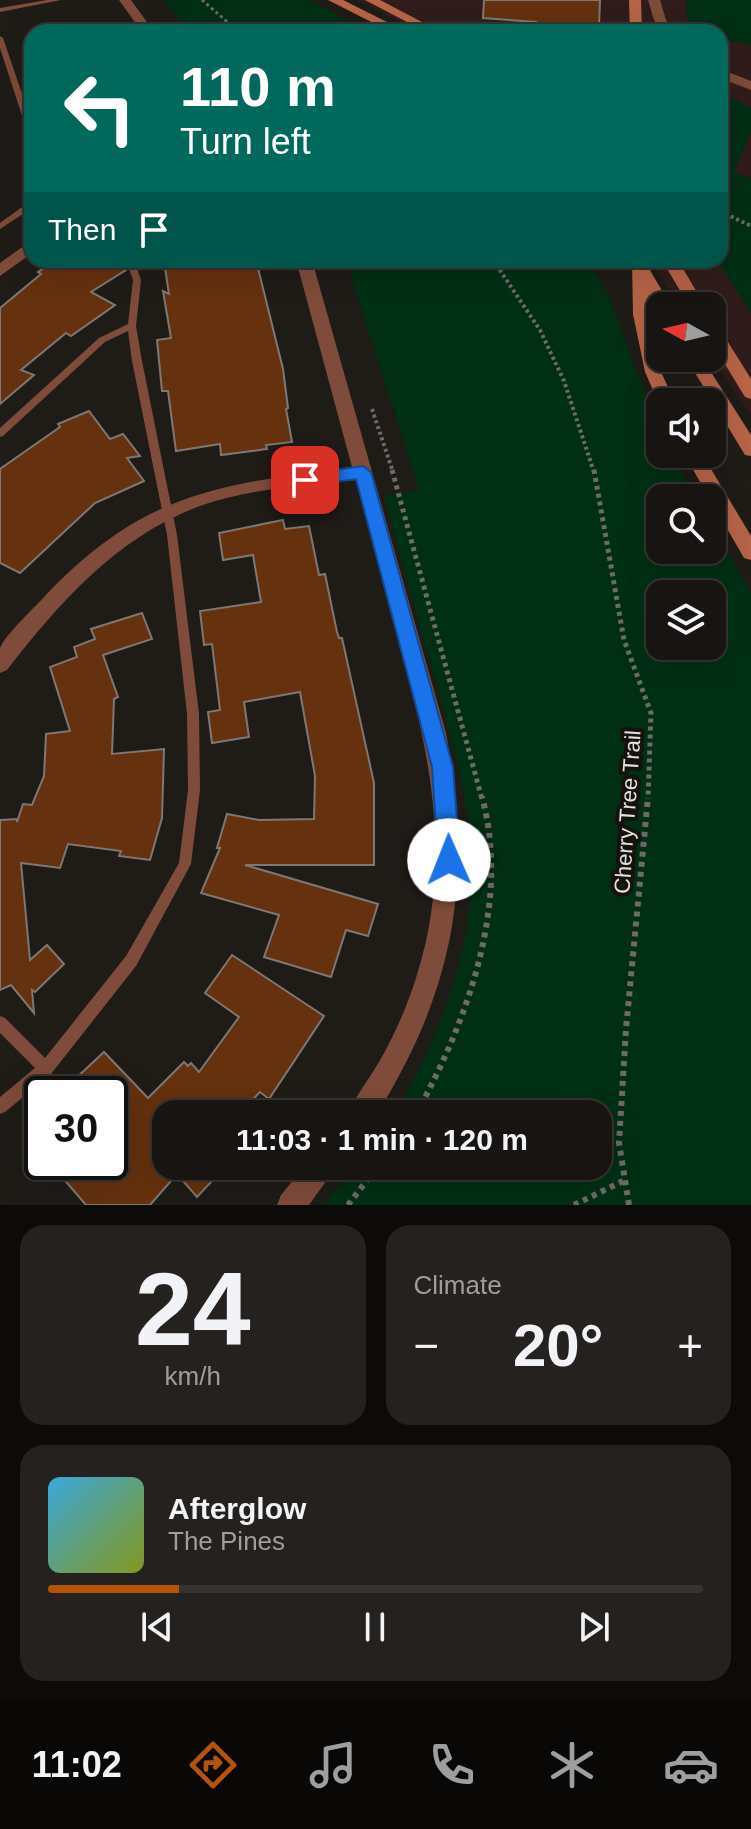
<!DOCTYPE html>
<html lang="en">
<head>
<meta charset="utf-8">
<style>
  body { margin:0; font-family:Arial,sans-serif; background:#24211f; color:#f1f3f6; height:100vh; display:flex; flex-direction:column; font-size:30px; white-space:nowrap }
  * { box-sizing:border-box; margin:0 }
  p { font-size:26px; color:#9e9e9f }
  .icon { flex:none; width:44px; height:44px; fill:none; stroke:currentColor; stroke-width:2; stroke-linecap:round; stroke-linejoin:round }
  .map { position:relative; height:1205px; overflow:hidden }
  .side { display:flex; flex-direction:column; gap:20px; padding:20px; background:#0d0b09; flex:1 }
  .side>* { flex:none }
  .banner { position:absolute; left:24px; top:24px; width:704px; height:244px; border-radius:24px; box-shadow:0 8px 32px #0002,0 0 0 2px #363331; background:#00695c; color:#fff; overflow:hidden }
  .needle { width:52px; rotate:278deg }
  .fabs { position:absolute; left:646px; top:292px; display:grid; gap:16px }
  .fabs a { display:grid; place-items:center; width:80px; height:80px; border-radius:16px; background:#171411; box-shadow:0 8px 32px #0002,0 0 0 2px #363331; font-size:40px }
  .speed { position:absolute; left:24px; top:1076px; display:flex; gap:16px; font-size:40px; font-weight:700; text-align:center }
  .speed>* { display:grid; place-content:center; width:104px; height:104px; border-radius:50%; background:#171411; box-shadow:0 8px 32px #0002,0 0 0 2px #363331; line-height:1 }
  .speed .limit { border:4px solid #111; border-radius:12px; background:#fff; color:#111 }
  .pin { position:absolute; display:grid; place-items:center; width:68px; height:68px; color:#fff; margin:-34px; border-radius:16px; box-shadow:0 4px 12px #0006 }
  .me { position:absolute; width:88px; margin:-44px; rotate:359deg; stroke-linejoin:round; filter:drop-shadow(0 0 6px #0008) }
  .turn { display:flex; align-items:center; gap:28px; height:168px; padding:0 24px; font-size:36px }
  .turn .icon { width:104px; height:104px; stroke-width:2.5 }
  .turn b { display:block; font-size:56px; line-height:68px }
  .then { display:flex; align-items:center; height:76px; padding:0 24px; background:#0003; gap:16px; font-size:30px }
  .big { font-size:60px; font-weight:600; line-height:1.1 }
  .side .widget { flex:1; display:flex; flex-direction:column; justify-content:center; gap:12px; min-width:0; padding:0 28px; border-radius:24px; background:#24211f }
  .side .dial { align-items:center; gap:0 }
  .dial b { font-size:104px; line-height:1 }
  .song { display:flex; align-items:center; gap:24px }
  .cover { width:96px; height:96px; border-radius:12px; background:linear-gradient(135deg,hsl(200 70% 55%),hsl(70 70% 35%)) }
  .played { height:8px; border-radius:4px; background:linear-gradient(90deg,#b45309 20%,#363331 20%) }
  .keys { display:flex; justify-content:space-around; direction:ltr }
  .heat { display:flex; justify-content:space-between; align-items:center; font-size:44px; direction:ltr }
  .side .tiles { flex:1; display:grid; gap:20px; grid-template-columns:1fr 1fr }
  .widget:last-child { grid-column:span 2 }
  .trip { position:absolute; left:152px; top:1100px; width:460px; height:80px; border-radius:24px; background:#171411; box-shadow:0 8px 32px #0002,0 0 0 2px #363331; font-weight:600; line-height:80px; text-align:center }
  .dock { display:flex; height:128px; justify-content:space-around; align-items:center; background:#090807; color:#9e9e9f }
  .dock .icon { width:56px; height:56px }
  .dock .active { color:#b45309 }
  .dock b { font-size:36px; color:#f1f3f6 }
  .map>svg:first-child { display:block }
</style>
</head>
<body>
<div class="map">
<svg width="751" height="1205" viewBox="0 0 751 1205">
  <rect width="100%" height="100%" fill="#1f1b17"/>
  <polygon fill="#301d1b" points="357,0 751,0 751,415 712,358 712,306 680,306 651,260 720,260 720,32 419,32"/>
  <g fill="#002f14" fill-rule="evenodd">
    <polygon points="164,0 307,0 374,32 189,32"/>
    <polygon points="686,0 751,0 751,45 723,40 720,32 704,32 688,25"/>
    <polygon points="720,95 727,95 751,108 751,131 734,173 751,178 751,313 717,260 720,260"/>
    <path d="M 346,260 L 588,260 L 607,292 L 660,433 L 660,454 L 671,454 L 696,498 L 660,498 L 660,550 L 712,550 L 712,525 L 751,592 L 751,1205 L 323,1205 L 355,1166 L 598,1166 L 598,1114 L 394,1114 C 441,1037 477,941 471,849 C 466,787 448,725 431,665 C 415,609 399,552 384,496 L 419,490 ZM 712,594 L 712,646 L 660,646 L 660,594 Z"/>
  </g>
  <g fill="#65310f" stroke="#7e7773" stroke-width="2">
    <polygon points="484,0 600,0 599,26 587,25 587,32 535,32 536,22 483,18"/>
    <polygon points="56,260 123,260 126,270 91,292 115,305 71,336 66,333 21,370 34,375 0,404 0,308 41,274 38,272"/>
    <polygon points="224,260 256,260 283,369 288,408 286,409 292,442 266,445 267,449 221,455 220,444 176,451 168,391 162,391 157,340 171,338 163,291 169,294 165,268"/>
    <polygon points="89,411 110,439 123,434 140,456 127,458 144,481 95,503 20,573 0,563 0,469 60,427 58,424"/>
    <polygon points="283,520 285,529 309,526 319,575 325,574 337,632 339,638 342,638 374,783 374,865 245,865 378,904 368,936 346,930 331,977 264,957 279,915 201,893 220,848 217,848 227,814 259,820 314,819 315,776 300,692 244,702 249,737 212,743 208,712 220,710 212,644 204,645 200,611 261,602 253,555 223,560 219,533"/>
    <polygon points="142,613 152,639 103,655 118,697 114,699 112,754 164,749 162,818 150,860 119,856 121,851 68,844 60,868 21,863 30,960 47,945 64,964 35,992 32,990 34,1013 11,985 0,990 0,820 17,819 17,822 23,804 32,805 44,776 46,734 70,731 50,667 77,657 74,647 95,639 91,629"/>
    <polygon points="232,955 324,1016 269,1099 260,1092 239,1114 166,1114 166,1166 226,1166 197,1197 177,1174 150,1205 86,1205 49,1162 110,1162 110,1094 59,1094 104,1052 148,1098 184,1062 188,1066 191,1063 199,1072 239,1017 205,993"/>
  </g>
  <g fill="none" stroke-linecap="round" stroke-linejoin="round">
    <polyline stroke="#6e6a67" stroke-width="3" stroke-dasharray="3 3" stroke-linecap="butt" points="202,0 239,32"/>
    <g stroke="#6e6a67" stroke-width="4" stroke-dasharray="3 3" stroke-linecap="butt">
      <polyline points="720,211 751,226"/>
      <polyline points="493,260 540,330 564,381 594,472"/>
      <polyline points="372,409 393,472"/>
    </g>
    <g stroke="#6e6a67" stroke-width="5" stroke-dasharray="4 4" stroke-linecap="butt">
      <polyline points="392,470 482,799"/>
      <polyline points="594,470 624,640 651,713 648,799"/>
    </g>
    <g stroke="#6e6a67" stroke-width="6" stroke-dasharray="5 5" stroke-linecap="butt">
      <path d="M 416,1114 C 467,1022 511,903 482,797"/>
      <polyline points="348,1205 378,1166"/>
      <polyline points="574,1205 623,1181"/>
      <polyline points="629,1205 619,1143 626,1029 648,797"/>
    </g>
    <g fill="#7f4b3a" fill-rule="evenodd">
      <polygon points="47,0 61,0 0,12 0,8"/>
      <polygon points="0,36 3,38 32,123 32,136 28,134 0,48"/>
      <polygon points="29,202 32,202 32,208 0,229 0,223"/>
      <polygon points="126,260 134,260 141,280 136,326 142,361 177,535 199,714 200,790 191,864 136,966 51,1074 5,1112 0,1114 0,1097 35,1068 0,1033 0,1016 5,1018 45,1058 126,956 179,863 188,790 187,714 167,535 132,361 128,331 105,342 3,436 0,437 0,428 99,338 128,324 133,280"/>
    </g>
    <g fill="#7f4b3a" fill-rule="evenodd">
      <polygon points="119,0 131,0 154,32 142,32"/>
      <polygon points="648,0 660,0 666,20 674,32 662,32 654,20"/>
      <polygon points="720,69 751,81 751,90 720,78"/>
      <polygon points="32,240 32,253 0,276 0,263"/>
      <path d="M 296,260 L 312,260 L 446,733 C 473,879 456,986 377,1114 L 348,1114 C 356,1095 369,1079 379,1062 C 394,1036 407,1007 416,978 C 454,860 430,754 398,638 C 384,585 370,532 356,480 C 304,486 249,488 200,506 C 118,536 59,603 7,670 L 0,673 C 0,666 0,654 0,648 C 6,634 33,609 44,597 C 143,492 217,485 352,467 Z"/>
      <polygon points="305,1166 337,1166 309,1205 277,1205 281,1195"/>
    </g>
    <g fill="#b76448" fill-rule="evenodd">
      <polygon points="328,0 343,0 407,32 391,32"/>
      <polygon points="365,0 380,0 441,32 426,32"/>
      <polygon points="629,0 641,0 642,32 630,32"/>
      <polygon points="628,260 644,260 671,306 660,306 660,310 657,310"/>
      <polygon points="662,260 678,260 705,306 689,306"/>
      <polygon points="641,309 649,314 661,372 675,402 660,402 660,406 645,372 633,314"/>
      <polygon points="712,325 718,326 751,379 751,399 745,397 712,343"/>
      <polygon points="686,358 702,358 751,435 751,456 745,455"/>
      <polygon points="684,454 702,454 751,536 751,560 744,558"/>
    </g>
    <polyline stroke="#b76448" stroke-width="16" points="640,260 641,314"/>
  </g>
  <polygon fill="#1a73e8" stroke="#114b97" stroke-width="2" points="363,466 371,472 453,767 460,860 456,868 449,870 441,868 438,860 432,767 356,479 305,486 297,480 305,474"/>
  <g text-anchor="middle" stroke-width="8" stroke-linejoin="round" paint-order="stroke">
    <g font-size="22" fill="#e4e1de" stroke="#16120e">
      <text transform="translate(627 812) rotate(-86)" y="8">Cherry Tree Trail</text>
    </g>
  </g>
</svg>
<div class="fabs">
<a><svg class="needle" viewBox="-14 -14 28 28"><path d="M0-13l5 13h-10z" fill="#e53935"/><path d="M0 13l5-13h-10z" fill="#9e9e9f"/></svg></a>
<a><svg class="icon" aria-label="sound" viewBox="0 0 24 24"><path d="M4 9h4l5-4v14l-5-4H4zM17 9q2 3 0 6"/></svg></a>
<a><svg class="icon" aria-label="search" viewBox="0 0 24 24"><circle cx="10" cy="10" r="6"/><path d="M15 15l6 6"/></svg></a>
<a><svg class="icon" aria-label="layers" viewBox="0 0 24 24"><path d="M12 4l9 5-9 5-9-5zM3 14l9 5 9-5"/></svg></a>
</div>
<div class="speed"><div class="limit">30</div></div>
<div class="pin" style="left:305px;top:480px;background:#d93025"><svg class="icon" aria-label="arrive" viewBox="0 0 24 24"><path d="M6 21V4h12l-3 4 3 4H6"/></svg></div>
<svg class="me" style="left:449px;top:860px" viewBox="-20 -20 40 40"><circle r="19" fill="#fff"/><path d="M0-13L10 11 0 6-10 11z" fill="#1a73e8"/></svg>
<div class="trip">11:03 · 1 min · 120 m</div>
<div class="banner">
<div class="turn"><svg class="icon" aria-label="left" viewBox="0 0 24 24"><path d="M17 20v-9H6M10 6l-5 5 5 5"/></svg><div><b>110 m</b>Turn left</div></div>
<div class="then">Then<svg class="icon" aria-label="arrive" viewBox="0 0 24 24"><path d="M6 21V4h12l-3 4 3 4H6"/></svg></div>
</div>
</div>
<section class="side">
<div class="tiles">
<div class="widget dial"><b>24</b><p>km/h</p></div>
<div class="widget"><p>Climate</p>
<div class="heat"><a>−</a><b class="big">20°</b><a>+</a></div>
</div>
<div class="widget">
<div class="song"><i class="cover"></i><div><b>Afterglow</b><p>The Pines</p></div></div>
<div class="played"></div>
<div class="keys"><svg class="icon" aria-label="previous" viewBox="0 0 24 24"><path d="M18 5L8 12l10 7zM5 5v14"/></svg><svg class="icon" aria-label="pause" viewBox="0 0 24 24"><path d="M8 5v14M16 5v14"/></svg><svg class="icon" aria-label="next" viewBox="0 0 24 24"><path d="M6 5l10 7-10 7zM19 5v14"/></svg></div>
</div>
</div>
</section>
<nav class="dock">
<b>11:02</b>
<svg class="icon active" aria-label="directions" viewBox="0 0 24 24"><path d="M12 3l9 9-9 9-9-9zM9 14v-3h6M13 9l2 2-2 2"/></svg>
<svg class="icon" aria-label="music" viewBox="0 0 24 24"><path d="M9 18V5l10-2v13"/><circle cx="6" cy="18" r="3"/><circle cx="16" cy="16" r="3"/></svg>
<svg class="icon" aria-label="phone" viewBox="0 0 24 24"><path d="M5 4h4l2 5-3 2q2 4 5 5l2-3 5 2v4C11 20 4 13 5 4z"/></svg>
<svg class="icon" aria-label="climate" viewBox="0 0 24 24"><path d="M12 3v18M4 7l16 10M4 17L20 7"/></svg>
<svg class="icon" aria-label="car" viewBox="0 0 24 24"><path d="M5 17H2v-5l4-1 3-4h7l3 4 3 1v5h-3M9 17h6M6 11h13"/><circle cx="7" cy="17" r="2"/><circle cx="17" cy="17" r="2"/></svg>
</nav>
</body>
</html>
